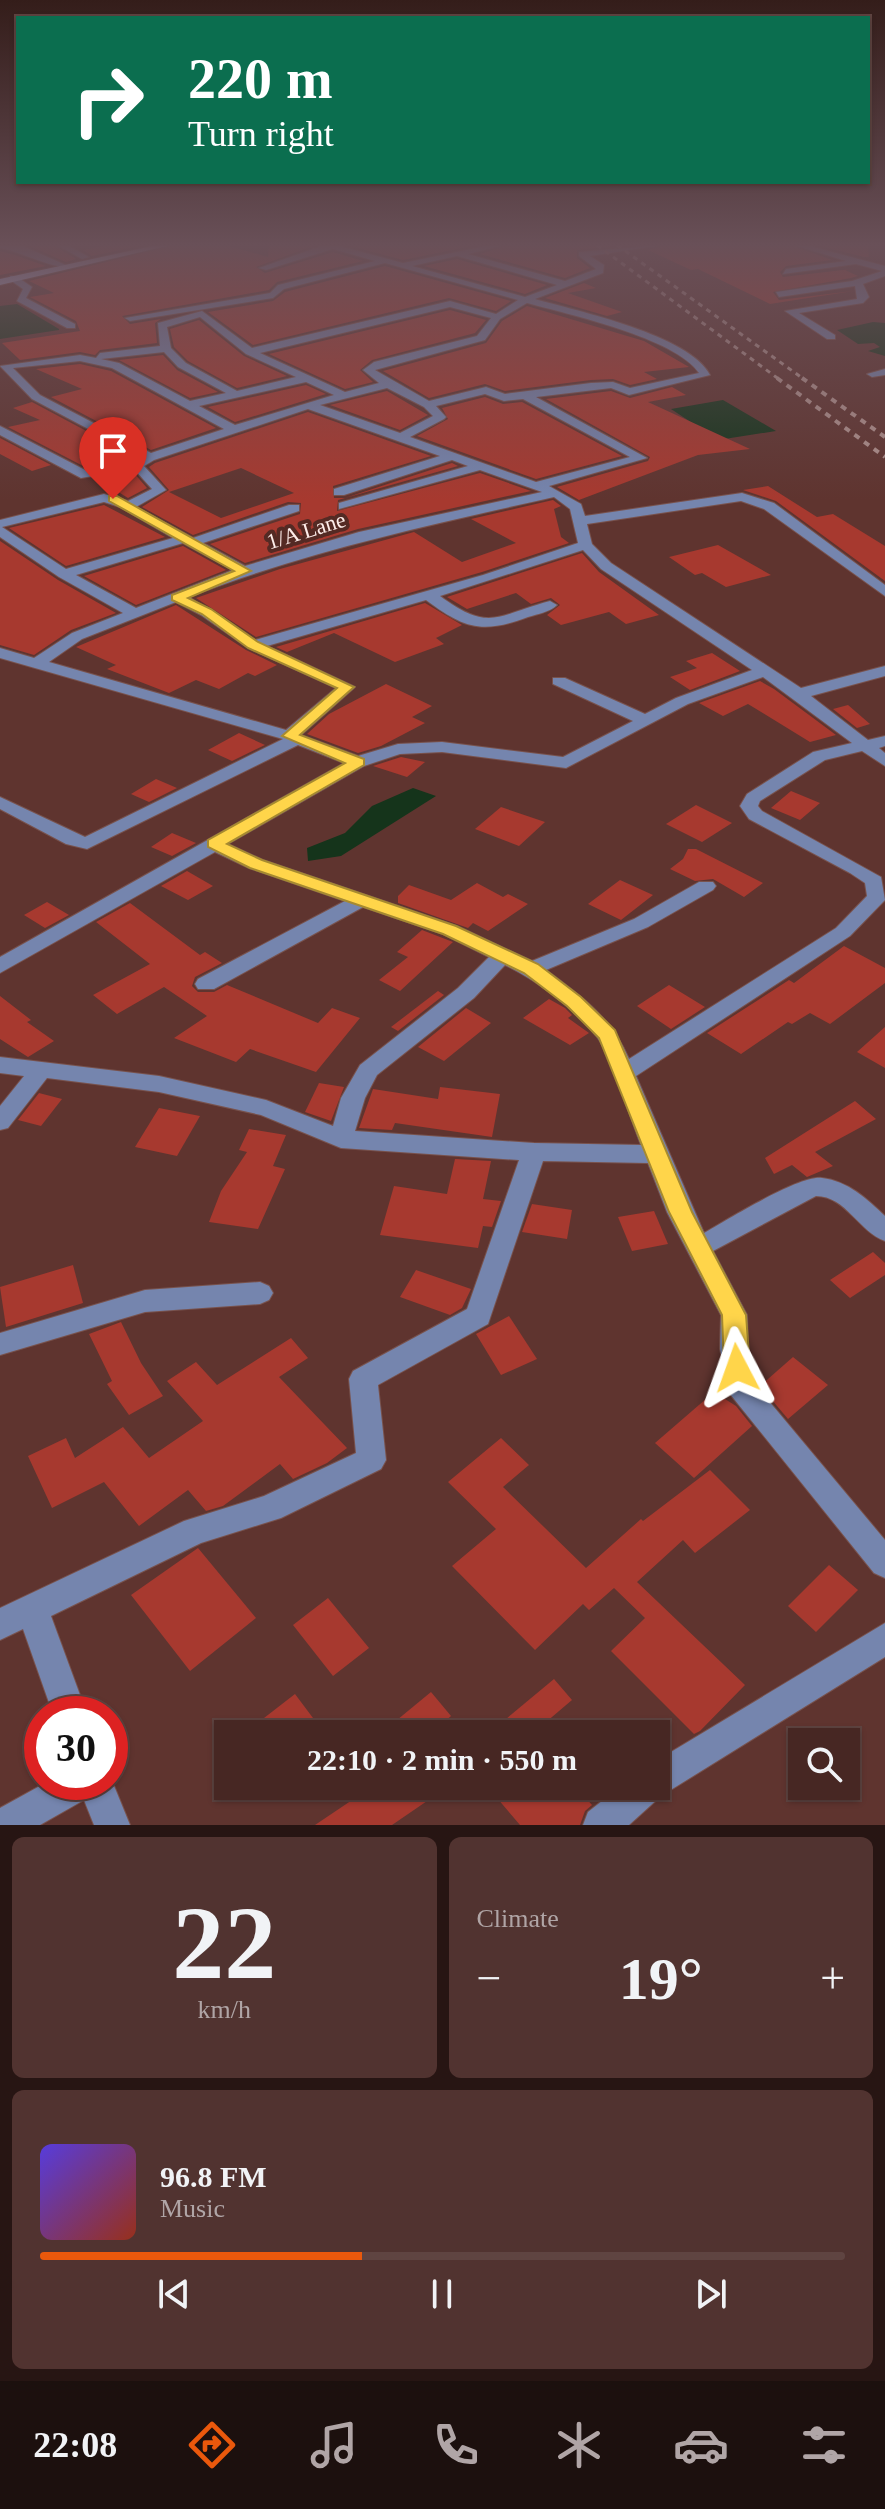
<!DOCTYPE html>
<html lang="en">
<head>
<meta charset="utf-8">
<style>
  body { margin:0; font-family:Georgia,serif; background:#513330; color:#f1f3f6; height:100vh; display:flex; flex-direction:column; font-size:30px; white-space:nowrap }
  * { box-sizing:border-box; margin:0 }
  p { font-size:26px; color:#b0a5a6 }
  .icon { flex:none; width:44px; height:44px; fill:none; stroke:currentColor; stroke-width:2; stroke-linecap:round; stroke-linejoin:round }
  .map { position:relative; height:1825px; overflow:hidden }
  .drawer { display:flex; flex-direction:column; gap:12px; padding:12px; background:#271513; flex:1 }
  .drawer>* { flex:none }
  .hud { position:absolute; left:16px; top:16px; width:854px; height:168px; border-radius:0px; box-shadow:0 2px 6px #0004,0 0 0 2px #5f4441; background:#0b6e4f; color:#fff; overflow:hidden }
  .buttons { position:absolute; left:788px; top:1728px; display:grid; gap:16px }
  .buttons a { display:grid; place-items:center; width:72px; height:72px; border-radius:0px; background:#472723; box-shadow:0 2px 6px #0004,0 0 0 2px #5f4441; font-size:40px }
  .speed { position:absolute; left:24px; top:1696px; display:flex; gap:16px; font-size:40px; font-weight:700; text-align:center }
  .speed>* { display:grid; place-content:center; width:104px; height:104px; border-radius:50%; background:#472723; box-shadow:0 2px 6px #0004,0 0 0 2px #5f4441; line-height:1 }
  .speed .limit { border:12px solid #d22; background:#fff; color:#111 }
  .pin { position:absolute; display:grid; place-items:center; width:68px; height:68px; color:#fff; margin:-82px -34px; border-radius:50% 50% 50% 0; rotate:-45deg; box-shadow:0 0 8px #0007 }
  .pin .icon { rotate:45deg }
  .me { position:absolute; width:88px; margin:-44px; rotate:356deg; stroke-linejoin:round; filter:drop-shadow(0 0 6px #0008) }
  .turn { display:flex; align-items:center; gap:28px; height:168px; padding:0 40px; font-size:36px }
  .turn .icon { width:104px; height:104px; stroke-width:2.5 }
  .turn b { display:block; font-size:56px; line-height:68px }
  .big { font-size:60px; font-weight:600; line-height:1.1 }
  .drawer .card { flex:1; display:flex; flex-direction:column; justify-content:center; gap:12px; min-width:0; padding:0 28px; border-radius:12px; background:#513330 }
  .drawer .dial { align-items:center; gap:0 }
  .dial b { font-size:104px; line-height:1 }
  .song { display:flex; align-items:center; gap:24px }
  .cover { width:96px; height:96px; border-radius:12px; background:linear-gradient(135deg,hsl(250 70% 55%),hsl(10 70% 35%)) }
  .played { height:8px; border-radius:4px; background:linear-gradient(90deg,#ea580c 40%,#5f4441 40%) }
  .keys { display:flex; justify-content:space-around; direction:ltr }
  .heat { display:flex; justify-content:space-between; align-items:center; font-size:44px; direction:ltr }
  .drawer .tiles { flex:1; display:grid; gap:12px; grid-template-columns:1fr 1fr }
  .card:last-child { grid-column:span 2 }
  .trip { position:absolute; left:214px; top:1720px; width:456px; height:80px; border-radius:0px; background:#472723; box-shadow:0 2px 6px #0004,0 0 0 2px #5f4441; font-weight:600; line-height:80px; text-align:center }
  .tabs { display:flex; height:128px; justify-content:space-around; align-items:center; background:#1c100e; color:#b0a5a6 }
  .tabs .icon { width:56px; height:56px }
  .tabs .active { color:#ea580c }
  .tabs b { font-size:36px; color:#f1f3f6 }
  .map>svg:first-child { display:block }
</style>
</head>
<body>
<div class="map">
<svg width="885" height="1825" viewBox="0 0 885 1825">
  <rect width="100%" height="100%" fill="#5f342f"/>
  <g fill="#15341b">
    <polygon points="17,304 59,329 59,330 0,339 0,306"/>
    <polygon points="873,322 885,323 885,356 868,351 880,347 874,343 858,344 837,330"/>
    <polygon points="723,400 776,431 718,440 671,409"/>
    <polygon points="413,788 436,796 341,856 308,861 307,848 345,833 372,806"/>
  </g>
  <g fill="#a7392f" fill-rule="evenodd">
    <polygon points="27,245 54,245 76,259 66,262"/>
    <polygon points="108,245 145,245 92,256 83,250"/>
    <polygon points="174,245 225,245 268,257 269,245 316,245 256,267 265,273 333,252 363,261 277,282 269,290 122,316 130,324 161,319 155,323 157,343 100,350 95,355 80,352 20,360 2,343 80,331 76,321 30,297 54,293 29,281"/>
    <polygon points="346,245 477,245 403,260"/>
    <polygon points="507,245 623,245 577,250 577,258 590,268 565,278 480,254"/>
    <polygon points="665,245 791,245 832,260 786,266 780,272 783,277 860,268 845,270 858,276 851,278 773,292 779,300 853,291 770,304 698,269 691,270 648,250"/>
    <polygon points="816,245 868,245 869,257 864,257"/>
    <polygon points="0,251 15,255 46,266 0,275"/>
    <polygon points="457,259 547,285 525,294 424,266"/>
    <polygon points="385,266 511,301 496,311 449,298 253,345 208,312 273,301 285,292"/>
    <polygon points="584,283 596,288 568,293 622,312 607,316 545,298"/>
    <polygon points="527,306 644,341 689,367 644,372 657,379 630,385 613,379 591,380 505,391 485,384 429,398 383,371 486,343 502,321"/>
    <polygon points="450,310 486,320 475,333 372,360 360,370 373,382 345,389 269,354"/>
    <polygon points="199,320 244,356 287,376 237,388 188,361 174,347 170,329"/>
    <polygon points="163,355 177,370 218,392 190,398 119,360"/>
    <polygon points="80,364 111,371 216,428 151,450 51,397 82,389 36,369"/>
    <polygon points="306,385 326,394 235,422 208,407"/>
    <polygon points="672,387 686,395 648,402 750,449 698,455 579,500 557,487 648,461 650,457 546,399 611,391 630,398"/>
    <polygon points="387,391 428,415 400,430 330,405"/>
    <polygon points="485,397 503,404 522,402 622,456 536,479 417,436 448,419 442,408"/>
    <polygon points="32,402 135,457 87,468 8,427 40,420 13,408"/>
    <path d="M 308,412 L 431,456 L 333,486 L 334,498 L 345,498 L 452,463 L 458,466 L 338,500 L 337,511 L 480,473 L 531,491 L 358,529 L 245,563 L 210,544 L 300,514 L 301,503 L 288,502 L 193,535 L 142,507 L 169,490 L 149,467 L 155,463 ZM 241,468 L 294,493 L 221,518 L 169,492 Z"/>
    <polygon points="0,438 51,465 32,471 0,454"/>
    <polygon points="133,472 147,488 128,498 96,478"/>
    <polygon points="768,486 817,517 833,514 885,546 885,581 776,501 743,490"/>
    <polygon points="553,500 561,506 554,509 561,537 569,543 482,572 256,637 196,598 280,569 414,532 462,562 516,543 471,519"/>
    <polygon points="104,505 165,537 66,566 9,528"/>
    <polygon points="0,541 58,580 116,613 71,630 34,655 0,645"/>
    <polygon points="718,545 771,575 726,587 702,573 695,575 669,557"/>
    <polygon points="183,546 226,570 136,605 84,576"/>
    <polygon points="582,553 599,572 659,615 626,624 609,612 561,625 547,615 560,605 551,598 531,604 516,593 467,609 447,597"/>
    <polygon points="425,603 462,625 436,638 444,644 395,662 334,633 287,652 276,647"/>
    <polygon points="176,605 246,650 277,665 255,676 248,673 219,689 196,680 169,693 107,669 116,665 76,647"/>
    <polygon points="712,653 740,671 690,690 670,677 697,668 686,661"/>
    <polygon points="760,681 774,689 836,735 810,742 748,704 723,716 699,703"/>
    <polygon points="386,684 432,706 412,717 425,723 381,746 358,753 307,734 329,714"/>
    <polygon points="848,705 870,724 857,728 833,709"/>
    <polygon points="239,733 265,745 232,761 208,750"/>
    <polygon points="401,757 425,762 407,777 373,766"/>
    <polygon points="156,779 177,788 149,802 131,794"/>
    <polygon points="791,791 820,803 800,820 771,808"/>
    <polygon points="696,805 732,823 702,842 666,824"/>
    <polygon points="501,807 545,822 519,846 475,829"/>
    <polygon points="172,833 196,843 172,856 151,847"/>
    <polygon points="688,849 696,849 763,883 744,897 713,879 695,881 670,869 683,859"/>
    <polygon points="187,871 213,886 188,900 161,886"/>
    <polygon points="620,880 653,895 621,920 588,904"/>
    <polygon points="477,883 503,897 508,894 528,904 488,931 473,923 468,928 398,903 398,896 409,885 451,900"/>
    <polygon points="47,902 69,915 45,928 24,915"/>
    <polygon points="130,903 200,955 205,952 222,963 195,977 192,986 198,992 214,992 227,985 318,1023 332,1008 360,1018 316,1072 250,1049 236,1062 174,1038 207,1016 164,987 117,1014 93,995 150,964 96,922"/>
    <polygon points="422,930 453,942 400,991 379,980 408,957 397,952"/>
    <polygon points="844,946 885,968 885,983 830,1024 810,1013 792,1024 788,1022 741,1054 707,1033 789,980 794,983"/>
    <polygon points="669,985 705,1007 671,1029 637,1006"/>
    <polygon points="438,991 444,995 398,1031 391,1027"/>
    <polygon points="0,996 31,1020 27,1022 54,1041 28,1057 0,1039"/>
    <polygon points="549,999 565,1008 572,1015 568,1018 589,1033 570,1045 523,1018"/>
    <polygon points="466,1008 491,1023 444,1061 418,1047"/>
    <polygon points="885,1027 885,1068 857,1052"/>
    <polygon points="319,1083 344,1087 331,1121 305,1112"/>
    <polygon points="440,1087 500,1094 492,1137 395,1123 392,1130 359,1128 373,1089 438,1099"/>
    <polygon points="39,1093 62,1099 41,1126 18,1120"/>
    <polygon points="855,1101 876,1119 815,1152 833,1166 807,1177 792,1165 774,1174 765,1158"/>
    <polygon points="159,1108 200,1116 177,1156 135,1147"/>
    <polygon points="249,1129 286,1135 273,1166 285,1169 258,1229 209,1222 221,1191 247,1152 239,1150"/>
    <polygon points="455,1159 491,1161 483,1199 501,1201 492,1227 483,1226 478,1248 380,1235 394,1186 447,1194"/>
    <polygon points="532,1204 572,1210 567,1239 522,1232"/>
    <polygon points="654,1211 668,1244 632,1251 618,1217"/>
    <polygon points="873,1252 885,1263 885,1275 850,1298 830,1280"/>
    <polygon points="73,1265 83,1303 6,1327 0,1287"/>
    <polygon points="416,1270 471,1289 462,1308 450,1315 400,1297"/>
    <polygon points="509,1316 537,1359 501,1375 476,1334"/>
    <polygon points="121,1322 141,1363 163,1396 129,1415 107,1384 112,1381 89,1334"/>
    <polygon points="291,1338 308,1358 279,1377 347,1448 327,1463 293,1479 280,1464 223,1506 206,1511 188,1490 139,1526 104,1482 52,1508 28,1456 66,1438 75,1458 123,1427 149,1458 203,1421 167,1381 196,1362 217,1385"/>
    <polygon points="793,1357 828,1385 788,1419 760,1386"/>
    <polygon points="714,1392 736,1406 752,1426 694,1478 655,1443"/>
    <polygon points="501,1438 529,1465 503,1487 586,1568 641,1519 643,1521 710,1470 750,1510 695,1553 683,1540 637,1582 745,1685 700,1731 694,1734 611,1651 645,1618 614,1588 589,1610 583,1604 535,1650 452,1566 496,1529 448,1482"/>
    <polygon points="198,1548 256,1618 190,1671 131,1595"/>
    <polygon points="829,1565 858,1590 816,1632 788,1606"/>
    <polygon points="328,1598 369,1648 333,1676 293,1625"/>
    <polygon points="554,1679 572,1700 532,1734 518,1734 506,1719"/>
    <polygon points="431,1692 451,1716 431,1734 380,1734"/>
    <polygon points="295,1694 325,1734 276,1734 264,1718"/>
    <polygon points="373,1786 449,1786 392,1825 315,1825"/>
    <polygon points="509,1786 575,1786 592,1805 585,1811 580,1825 520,1825 497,1798"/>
  </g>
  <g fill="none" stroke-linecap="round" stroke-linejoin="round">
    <defs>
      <g id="minor">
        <path d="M 0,245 L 23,246 L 68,266 C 58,271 16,250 0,248 Z"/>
        <polygon points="57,245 67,245 89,257 82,259"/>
        <path d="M 324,245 L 336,245 L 403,263 L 490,245 L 504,245 L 468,254 L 565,281 L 596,269 L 579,256 L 579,252 L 662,245 L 590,256 L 604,265 L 603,273 L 535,299 C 577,311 690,335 710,375 L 629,395 L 611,388 L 536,397 L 647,458 L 549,486 L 581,504 L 585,516 L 742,493 L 774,503 L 885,585 L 885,596 L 764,509 L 741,501 L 587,524 L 592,544 L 611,563 L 801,688 L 885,666 L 885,676 L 811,696 L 868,740 L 885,736 L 885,746 L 879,748 L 885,753 L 885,766 L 862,751 L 825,760 L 760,801 L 758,806 L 762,811 L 881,877 L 885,900 L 850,936 L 636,1076 L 704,1233 C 727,1220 799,1175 822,1178 C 848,1181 867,1199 885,1216 L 885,1241 C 859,1232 846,1196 816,1196 L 713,1251 L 747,1315 L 748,1349 L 753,1382 L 885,1540 L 885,1578 L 874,1573 L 730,1394 L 720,1349 L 721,1315 L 667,1212 L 648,1163 L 543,1161 L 488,1324 L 378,1385 L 386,1460 L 381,1469 L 281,1518 L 201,1543 L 51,1616 L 87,1714 L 53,1714 L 23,1629 L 0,1640 L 0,1608 L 184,1521 L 264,1496 L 356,1453 L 349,1379 L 353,1371 L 467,1309 L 519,1160 L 341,1148 L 261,1115 L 159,1092 L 47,1078 L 8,1128 L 0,1130 L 0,1106 L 24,1076 L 0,1073 L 0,1057 L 159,1076 L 266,1100 L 333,1126 L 341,1098 L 360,1065 L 458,988 L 489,957 L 443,934 L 363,907 L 214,989 L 198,989 L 195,984 L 198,979 L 345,901 L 249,868 L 215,852 L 0,973 L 0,957 L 344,763 L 298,745 L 87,849 L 66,844 L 0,809 L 0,797 L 85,837 L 283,739 L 0,658 L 0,648 L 34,658 L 72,633 L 123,613 L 59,577 L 0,537 L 0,520 L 104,494 L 128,501 L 152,489 L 134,469 L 81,478 L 0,435 L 0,426 L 4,428 L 87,471 L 133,462 L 141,457 L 32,399 L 0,366 L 80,355 L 96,358 L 100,353 L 160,346 L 158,323 L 202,311 L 252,348 L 450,301 L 496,314 L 518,300 L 385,263 L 284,289 L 273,298 L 130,321 L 125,318 L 270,293 L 278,285 L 375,261 L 333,249 L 266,270 L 259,268 ZM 457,256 L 557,285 L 525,297 L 412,266 ZM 527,303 C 567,314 676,338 699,373 L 630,388 L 613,382 L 591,383 L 505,394 L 486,387 L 429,401 L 375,370 L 485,340 L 500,319 ZM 450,307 L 491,318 L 477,336 L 374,362 L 363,370 L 379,383 L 345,392 L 260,353 ZM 200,317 L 246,354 L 296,377 L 237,391 L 186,363 L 171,348 L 167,327 ZM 164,352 L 178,367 L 226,393 L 190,401 L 119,363 L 101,359 ZM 80,361 L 112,368 L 224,429 L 151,453 L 40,395 L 13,368 ZM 306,382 L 334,395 L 235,425 L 199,406 ZM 387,388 L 424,407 L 433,416 L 400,433 L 320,405 ZM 485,394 L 504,401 L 523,399 L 630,457 L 536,482 L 410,437 L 444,419 L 446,417 L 436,406 ZM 308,409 L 440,456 L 334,489 L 334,495 L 344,495 L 452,460 L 468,466 L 339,503 L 339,509 L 480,470 L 542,492 L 359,532 L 245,566 L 203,543 L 299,511 L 299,505 L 289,505 L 193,538 L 136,507 L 166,490 L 144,466 L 154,460 ZM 554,497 L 570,509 L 578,543 L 483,575 L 255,640 L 189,597 C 308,551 430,525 554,497 ZM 104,502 L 120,507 L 173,538 L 66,569 L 2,527 ZM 183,543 L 233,570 L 136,608 L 76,575 ZM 583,550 L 601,569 L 752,670 L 676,698 L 645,714 L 565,678 L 553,678 L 553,684 L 633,721 L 563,757 L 442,742 L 398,744 L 358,756 L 301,735 L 355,687 L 267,646 L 426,600 C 465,629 482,634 528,617 C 538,614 550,612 557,605 L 550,601 C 497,615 490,633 440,596 ZM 176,602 L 201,615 L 248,648 L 336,688 L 286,730 L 49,662 L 82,639 ZM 763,677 L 852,743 L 813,752 L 747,794 L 740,806 L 749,819 L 850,873 L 865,883 L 867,896 L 836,928 L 629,1059 C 611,1017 582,997 546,970 L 648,927 L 713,890 L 716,886 L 713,882 L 699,882 L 634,919 L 532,961 L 457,926 L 263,860 L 228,844 L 364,766 L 400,754 L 442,752 L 566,768 L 688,704 ZM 505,965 C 538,981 574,1008 597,1037 C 611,1055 631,1120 641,1145 L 534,1143 L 355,1131 L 365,1098 L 377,1075 L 474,998 Z"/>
        <polygon points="794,245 806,245 885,266 885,276 863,284 869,297 863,303 799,313 835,335 835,339 827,339 785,311 857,299 855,286 779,297 776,292 852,281 882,271 856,264 783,274 786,269 846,261"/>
        <polygon points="10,276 16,276 32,287 26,298 75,324 75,328 67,328 17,301 23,289 10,280"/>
        <polygon points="885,369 885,375 872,377 867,374"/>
        <polygon points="260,1282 269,1286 273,1293 269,1300 260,1304 145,1312 0,1355 0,1333 145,1290"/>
        <polygon points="885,1623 885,1657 661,1796 629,1825 583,1825 588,1812 621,1786 656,1786 656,1761"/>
        <polygon points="110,1776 130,1825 94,1825 84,1800 40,1825 0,1825 0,1808 47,1782 110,1782"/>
      </g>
      <polygon id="major" points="157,245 171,245 0,285 0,279"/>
    </defs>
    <use href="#minor" stroke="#78524d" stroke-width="2"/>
    <use href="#major" stroke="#78524d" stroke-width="2"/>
    <use href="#minor" fill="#7585ae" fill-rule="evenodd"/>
    <use href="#major" fill="#b4c7fa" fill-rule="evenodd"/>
    <g stroke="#b0928e" stroke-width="3" stroke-dasharray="5 5" stroke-linecap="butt">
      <polyline points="597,245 780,380"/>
      <polyline points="617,245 805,380"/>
    </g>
    <g stroke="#b0928e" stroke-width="4" stroke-dasharray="6 6" stroke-linecap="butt">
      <polyline points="777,378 885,457"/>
      <polyline points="802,378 885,437"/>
    </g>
  </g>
  <linearGradient id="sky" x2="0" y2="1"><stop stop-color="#341d1a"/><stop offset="0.49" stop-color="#695058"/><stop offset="1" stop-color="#695058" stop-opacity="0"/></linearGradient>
  <rect width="885" height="500" fill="url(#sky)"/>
  <polygon fill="#ffd54a" stroke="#a68a30" stroke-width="2" points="109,496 117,496 251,571 188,598 211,609 258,642 354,687 300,735 364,759 364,765 227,844 262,860 456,926 538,964 581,997 615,1030 692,1212 746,1315 750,1368 746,1375 737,1378 728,1375 724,1368 722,1315 669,1212 599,1038 567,1006 524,973 443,934 250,868 208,847 208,840 345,763 282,736 337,688 248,648 202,614 172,600 172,595 234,571 109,501"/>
  <g text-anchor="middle" stroke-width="8" stroke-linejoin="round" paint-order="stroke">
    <g font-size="22" fill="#feedea" stroke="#542a24">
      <text transform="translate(306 530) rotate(-17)" y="8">1/A Lane</text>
    </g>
  </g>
</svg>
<div class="buttons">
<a><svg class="icon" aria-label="search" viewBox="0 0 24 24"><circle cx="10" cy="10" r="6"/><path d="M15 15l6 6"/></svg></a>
</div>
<div class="speed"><div class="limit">30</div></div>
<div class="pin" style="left:113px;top:499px;background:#d93025"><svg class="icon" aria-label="arrive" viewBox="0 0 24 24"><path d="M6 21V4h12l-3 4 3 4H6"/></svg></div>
<svg class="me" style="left:737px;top:1368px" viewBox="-20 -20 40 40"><path d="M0-17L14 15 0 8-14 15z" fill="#ffd54a" stroke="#fff" stroke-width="4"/></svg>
<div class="trip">22:10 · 2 min · 550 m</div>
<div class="hud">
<div class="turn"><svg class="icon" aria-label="right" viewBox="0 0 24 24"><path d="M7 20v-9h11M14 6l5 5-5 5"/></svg><div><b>220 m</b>Turn right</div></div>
</div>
</div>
<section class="drawer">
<div class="tiles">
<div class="card dial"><b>22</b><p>km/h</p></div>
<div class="card"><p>Climate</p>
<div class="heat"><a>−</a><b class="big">19°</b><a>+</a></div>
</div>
<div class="card">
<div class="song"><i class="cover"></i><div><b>96.8 FM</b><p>Music</p></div></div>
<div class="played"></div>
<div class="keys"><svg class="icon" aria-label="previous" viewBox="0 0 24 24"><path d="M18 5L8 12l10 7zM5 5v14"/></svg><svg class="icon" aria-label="pause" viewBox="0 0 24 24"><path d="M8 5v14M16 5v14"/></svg><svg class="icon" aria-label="next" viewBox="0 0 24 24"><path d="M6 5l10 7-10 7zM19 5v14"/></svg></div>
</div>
</div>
</section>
<nav class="tabs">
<b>22:08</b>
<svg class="icon active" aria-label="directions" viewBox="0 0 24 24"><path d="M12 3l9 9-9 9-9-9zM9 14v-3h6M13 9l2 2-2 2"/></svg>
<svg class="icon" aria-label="music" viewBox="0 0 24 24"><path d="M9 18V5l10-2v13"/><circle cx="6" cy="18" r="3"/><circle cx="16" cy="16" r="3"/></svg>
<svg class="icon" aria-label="phone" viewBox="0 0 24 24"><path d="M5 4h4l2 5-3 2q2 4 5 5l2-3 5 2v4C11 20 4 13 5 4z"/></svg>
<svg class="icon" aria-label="climate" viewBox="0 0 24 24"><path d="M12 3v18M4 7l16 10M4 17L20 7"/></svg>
<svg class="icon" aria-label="car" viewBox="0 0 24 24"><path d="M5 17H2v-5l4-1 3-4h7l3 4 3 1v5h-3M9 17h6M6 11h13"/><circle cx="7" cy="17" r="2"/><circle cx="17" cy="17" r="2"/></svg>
<svg class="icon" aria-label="filters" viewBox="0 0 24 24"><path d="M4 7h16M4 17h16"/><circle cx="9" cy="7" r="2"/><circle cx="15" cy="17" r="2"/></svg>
</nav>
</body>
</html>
